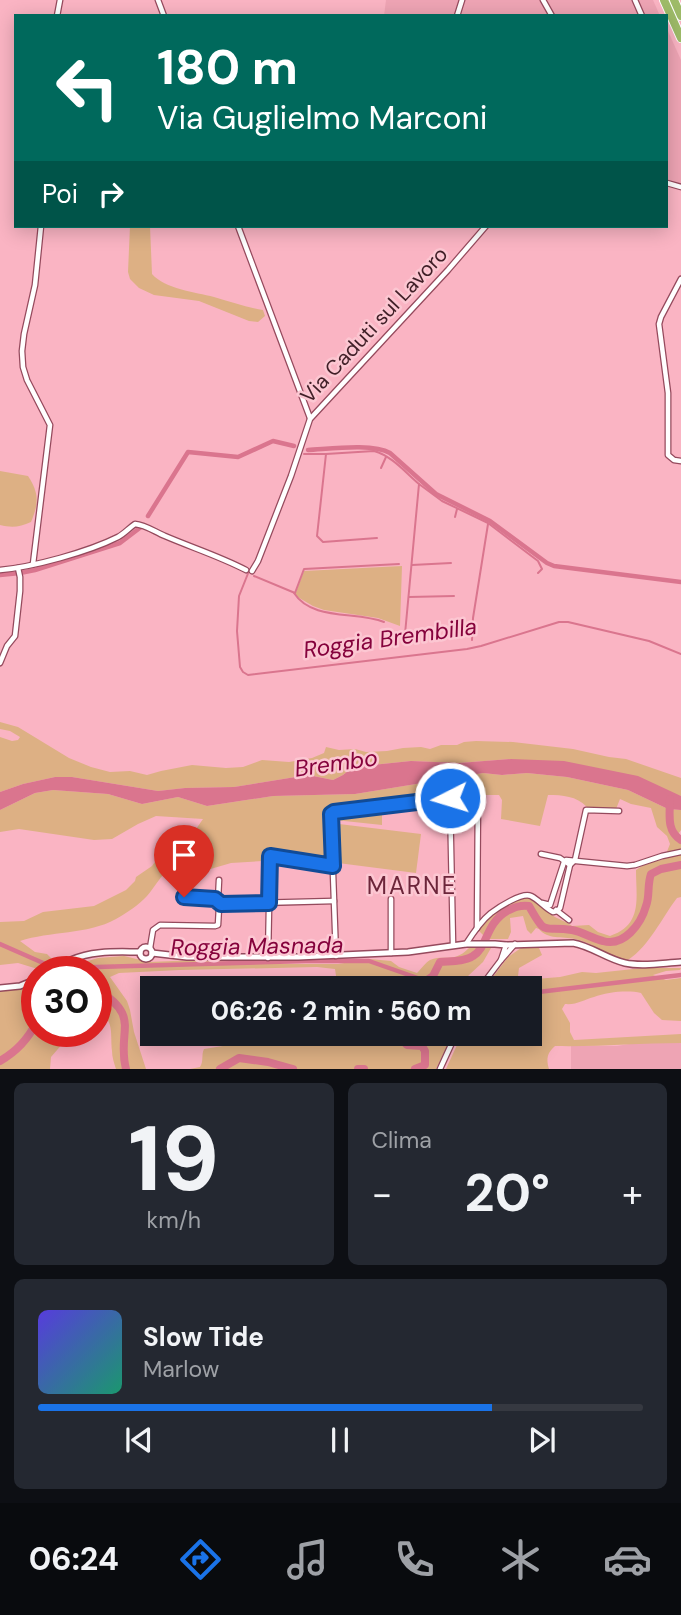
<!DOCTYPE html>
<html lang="it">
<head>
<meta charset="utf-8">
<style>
  body { margin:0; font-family:"DM Sans",sans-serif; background:#242831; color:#f1f3f6; height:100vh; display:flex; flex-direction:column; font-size:26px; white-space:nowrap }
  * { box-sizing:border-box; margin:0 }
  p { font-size:23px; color:#9ea1a6 }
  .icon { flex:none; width:38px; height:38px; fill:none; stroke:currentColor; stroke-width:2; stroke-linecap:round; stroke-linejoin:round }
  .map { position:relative; height:1069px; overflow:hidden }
  .sheet { display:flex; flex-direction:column; gap:14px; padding:14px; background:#0d0f14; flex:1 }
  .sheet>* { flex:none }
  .hud { position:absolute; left:14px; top:14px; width:654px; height:214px; border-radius:0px; box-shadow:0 4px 18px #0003; background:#00695c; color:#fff; overflow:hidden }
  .speed { position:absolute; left:21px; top:956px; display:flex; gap:14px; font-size:35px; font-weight:700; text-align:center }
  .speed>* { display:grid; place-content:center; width:91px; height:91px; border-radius:50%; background:#171b24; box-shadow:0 4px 18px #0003; line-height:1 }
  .speed .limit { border:10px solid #d22; background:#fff; color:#111 }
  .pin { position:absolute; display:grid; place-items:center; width:60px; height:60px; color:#fff; margin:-72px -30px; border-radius:50% 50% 50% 0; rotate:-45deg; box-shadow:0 0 7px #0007 }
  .pin .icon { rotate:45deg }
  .me { position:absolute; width:77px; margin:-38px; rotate:265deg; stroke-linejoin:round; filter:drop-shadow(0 0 5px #0008) }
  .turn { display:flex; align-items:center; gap:24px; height:147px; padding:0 28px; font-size:32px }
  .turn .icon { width:91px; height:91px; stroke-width:2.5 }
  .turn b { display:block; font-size:49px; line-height:60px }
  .then { display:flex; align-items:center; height:66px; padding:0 28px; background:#0003; gap:14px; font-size:26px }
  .big { font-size:52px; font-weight:700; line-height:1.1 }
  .sheet .tile { flex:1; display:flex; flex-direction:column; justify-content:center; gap:10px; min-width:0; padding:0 24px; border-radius:10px; background:#242831 }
  .sheet .dial { align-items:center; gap:0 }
  .dial b { font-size:91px; line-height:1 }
  .song { display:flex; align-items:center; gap:21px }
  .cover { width:84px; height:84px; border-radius:10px; background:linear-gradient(135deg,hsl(250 70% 55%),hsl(160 70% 35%)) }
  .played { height:7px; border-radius:4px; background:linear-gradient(90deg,#1a73e8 75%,#363941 75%) }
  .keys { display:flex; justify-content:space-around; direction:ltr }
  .heat { display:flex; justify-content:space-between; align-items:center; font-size:38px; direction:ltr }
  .sheet .tiles { flex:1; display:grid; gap:14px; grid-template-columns:1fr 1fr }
  .tile:last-child { grid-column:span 2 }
  .trip { position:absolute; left:140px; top:976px; width:402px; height:70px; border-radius:0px; background:#171b24; box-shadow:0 4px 18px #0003; font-weight:700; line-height:70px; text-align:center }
  .menu { display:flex; height:112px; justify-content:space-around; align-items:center; background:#090b0e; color:#9ea1a6 }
  .menu .icon { width:49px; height:49px }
  .menu .on { color:#1a73e8 }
  .menu b { font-size:32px; color:#f1f3f6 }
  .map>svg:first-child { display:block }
</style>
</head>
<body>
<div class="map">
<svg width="681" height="1069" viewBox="0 0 681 1069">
  <rect width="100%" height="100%" fill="#fab4c3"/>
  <g fill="#eea4b4">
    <polygon points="386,0 653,0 660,16 384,16"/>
    <polygon points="667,29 681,60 681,190 667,186"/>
    <polygon points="635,1043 681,1043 681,1069 571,1069 571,1046 617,1046"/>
  </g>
  <g fill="#ddb084">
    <path d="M 130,226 L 150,226 L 152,274 C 165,289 195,292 214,297 C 231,302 246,307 263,310 L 265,316 L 258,322 L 249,321 L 199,301 L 154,295 L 139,288 L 130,279 L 128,272 Z"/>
    <path d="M 0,471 L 28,476 C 39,493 39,503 31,522 C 20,527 12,528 0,525 Z"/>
    <polygon points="402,566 400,626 378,618 324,610 313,606 296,596 296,592 304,571"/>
    <polygon points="0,722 18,727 69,758 91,767 110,772 130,771 147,775 161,771 192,765 226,768 243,767 262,760 289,762 312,758 324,753 326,747 339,750 355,749 366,752 387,751 403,748 421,747 430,749 441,745 457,745 464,742 476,741 513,742 573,749 609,757 626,759 681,778 681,796 511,759 459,763 411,761 353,767 343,775 333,780 308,775 234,787 185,788 158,791 72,777 55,777 23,784 0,792 0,737 12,741 18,740 20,737 10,731 0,729"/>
    <path d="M 483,773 L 502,775 L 527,773 L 567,777 L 628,790 L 668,809 L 681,810 L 681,830 L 679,833 L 681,838 L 681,897 L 677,898 C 661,919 650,945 628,960 C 608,957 594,943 575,939 C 562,936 548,940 539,929 L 536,928 L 531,934 L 527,930 L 523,916 L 510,918 L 511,932 L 508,939 L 487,939 L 479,931 C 487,918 512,895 529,898 C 540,900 543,910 552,915 C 559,920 564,920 572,926 L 589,925 L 598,932 L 610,936 C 643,925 636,898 636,870 L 651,860 L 658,861 L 664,859 L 670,844 L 667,836 L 657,827 L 651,808 L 631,804 L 620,799 L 616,809 L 587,807 C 576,796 563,795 548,795 L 540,826 L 501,819 L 502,800 L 499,795 L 481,795 L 450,792 L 382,799 L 382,825 L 335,820 L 327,824 L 329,862 L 268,852 L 263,861 L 231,863 L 197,873 L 167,871 C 159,878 154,888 147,896 C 139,905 126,913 116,919 C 87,935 50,931 20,941 L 35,952 L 47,954 L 56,963 L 41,970 L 18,963 L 0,965 L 0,922 L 24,921 L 43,912 L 94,906 L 126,890 L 135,881 L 136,877 L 152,866 L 162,852 L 196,829 L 203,819 L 156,816 L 138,824 L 112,839 L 94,840 L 19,829 L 0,832 L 0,810 L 35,793 L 53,790 L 108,794 L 142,804 L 178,797 L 207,806 L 273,796 L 355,794 Z"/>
    <polygon points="339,824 421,834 416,873 338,863"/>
    <path d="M 469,948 L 491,948 L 483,962 L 468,976 L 464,986 L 467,989 L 338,989 L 335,969 L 317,967 L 180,970 L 119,973 L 110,977 L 127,1001 L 130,1010 L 134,1032 L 146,1069 L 116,1069 C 114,1063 112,1057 112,1051 C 110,1030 115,1022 96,1008 L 96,971 L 60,971 L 68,967 L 98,958 L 124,956 L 149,962 L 198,960 L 271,964 L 338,964 L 370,959 L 391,961 L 399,967 L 417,973 C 421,969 425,963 430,960 C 445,954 453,964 469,948 Z"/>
    <path d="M 521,948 L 539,948 L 542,955 L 519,968 L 518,976 L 523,980 L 560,977 L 582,972 L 596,973 L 643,968 L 681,968 L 680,970 L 666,971 L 653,975 L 666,980 L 681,978 L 681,1021 L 662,1020 L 654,1013 L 641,993 C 628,990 607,992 594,997 C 583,1000 577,1005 565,1004 L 562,1009 L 570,1023 L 570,1032 L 574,1040 L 681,1034 L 681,1043 C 639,1043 597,1047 555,1046 C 547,1053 546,1059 549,1069 L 446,1069 L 462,1034 L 530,1034 L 530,989 L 484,989 L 508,957 Z"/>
    <polygon points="37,983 37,1031 70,1031 70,1035 51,1057 50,1069 0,1069 0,990 23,988"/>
    <path d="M 345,1034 L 453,1034 L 436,1069 L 190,1069 L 200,1067 C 204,1061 201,1055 204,1049 L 248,1042 L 266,1036 L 309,1038 L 339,1036 Z"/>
  </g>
  <polygon fill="#da758e" points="511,759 564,761 638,776 681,796 681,810 668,809 628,790 567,777 527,773 502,775 483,773 355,794 273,796 207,806 178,797 142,804 108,794 53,790 35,793 0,810 0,792 23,784 55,777 72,777 158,791 185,788 234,787 308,775 333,780 343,775 353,767 411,761 459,763"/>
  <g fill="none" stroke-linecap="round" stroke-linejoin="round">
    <g stroke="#da758e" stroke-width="2">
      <path d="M 304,454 L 326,454 L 374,451 C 392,456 405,472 419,484"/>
      <polyline points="326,454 317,536 323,542 377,538"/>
      <polyline points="381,468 386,457"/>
      <polyline points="455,517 457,509"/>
      <polyline points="412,565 451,563"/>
      <polyline points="249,571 239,596 237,631 240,667 243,672 248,675 467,649 481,646 559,622 568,622 649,641 681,654"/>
      <polyline points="254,576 295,593 304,569 399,564"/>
      <path d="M 294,593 C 312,621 356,611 384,622"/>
      <polyline points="409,597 454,596"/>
      <polyline points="405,634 419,484 442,501 488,523 538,561 542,569 538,573"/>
      <polyline points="472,640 473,618 488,524"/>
    </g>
    <g stroke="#da758e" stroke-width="4.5">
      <path d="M 308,450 C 329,449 373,443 390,453 L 436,494 L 490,521 L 547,563 L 554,566 L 681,582"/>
      <polyline points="148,516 188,452 238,457 273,441 294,446"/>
      <polyline points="0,575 20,573 35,570 120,543 141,527"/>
      <polyline points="0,944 50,966"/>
      <polyline points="61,968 305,961 369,961 449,989"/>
      <polyline points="530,993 681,975"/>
    </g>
    <g stroke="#da758e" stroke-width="8">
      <path d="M 670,799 C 670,814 666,831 681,840"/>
      <path d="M 96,989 C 143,1017 116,1031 126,1069"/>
      <path d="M 414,989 L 433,976 L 440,962 C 450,961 464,962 473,956 C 488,947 485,924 507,911 C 515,907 520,905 529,906 C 547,938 542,925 572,930 C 583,932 593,939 603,941 C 624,947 641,924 646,906 C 650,896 647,885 651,874 L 661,869 L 681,865"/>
      <polyline points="405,1034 405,1043 407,1045 422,1046 425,1051 425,1065 415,1069"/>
      <path d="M 0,1061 C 17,1051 27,1040 37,1022"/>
      <polyline points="220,1069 239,1058 268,1062 293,1069"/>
      <polyline points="358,1069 364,1069"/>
    </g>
    <defs>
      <g id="minor">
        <polyline points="158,0 164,16"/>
        <polyline points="543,0 552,16"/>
        <polyline points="635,0 642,16"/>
        <polyline points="57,16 60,0"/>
        <polyline points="457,16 462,0"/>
        <polyline points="667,183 681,187"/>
        <polyline points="238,226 310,418"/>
        <polyline points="681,279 661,317 659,324 668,393 668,455 674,460 681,461"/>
        <polyline points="33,564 50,425 27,380 23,367 22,351 24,334 35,285 41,226"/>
        <path d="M 0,570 C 33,567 88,552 118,537 C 124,534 129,528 135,524 C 146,525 155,532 165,536 C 193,548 219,556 246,570"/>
        <polyline points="252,571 258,561 291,476 310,419 448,270 486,226"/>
        <polyline points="0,663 7,646 15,636 20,591 20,577 18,568"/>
        <polyline points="450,798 453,945"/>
        <polyline points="541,854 560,858 570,865"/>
        <polyline points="184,897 215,899 221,904 334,901"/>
        <polyline points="218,900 219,880"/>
        <polyline points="542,903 550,905 564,862 566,860 627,866 635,865 662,856 681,852"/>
        <polyline points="556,910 569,920"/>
        <path d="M 466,944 C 473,933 481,921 491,913 C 499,907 522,892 531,896 C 539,900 545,908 553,912 L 557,911 L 560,908 L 570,865 L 575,860 L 586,810 L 619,811"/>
        <polyline points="506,945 501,960 515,944"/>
        <polyline points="150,948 153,930 160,925 215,926 218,925 219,907 221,904"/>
        <polyline points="391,953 391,899"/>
        <polyline points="336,956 331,818 334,812 423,801 478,797 477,928"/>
        <polyline points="268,958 270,856 333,866"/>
        <polyline points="479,989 501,960"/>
        <polyline points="440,1069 456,1034"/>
      </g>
      <g id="tertiary">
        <circle cx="146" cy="953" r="6"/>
        <path d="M 152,953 L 187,957 L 298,957 L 408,952 L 466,944 L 495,944 L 506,945 L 573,943 C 591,946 607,959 625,963 C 642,967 663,963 681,962"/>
        <path d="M 51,971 C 58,967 64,963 71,960 C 93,950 117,952 140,952"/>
        <polyline points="0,988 20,986 37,979"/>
      </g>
      <g id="motorway">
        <polyline points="664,0 681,38"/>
        <polyline points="674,0 681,16"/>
      </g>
    </defs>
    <use href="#minor" stroke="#954a5d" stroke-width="7"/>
    <use href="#tertiary" stroke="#954a5d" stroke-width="8"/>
    <use href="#motorway" stroke="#fff" stroke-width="10"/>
    <use href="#minor" stroke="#fff" stroke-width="4.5"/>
    <use href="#tertiary" stroke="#fff" stroke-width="5"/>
    <use href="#motorway" stroke="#9ebb68" stroke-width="8"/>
  </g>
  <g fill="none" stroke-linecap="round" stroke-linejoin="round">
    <defs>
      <polyline id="route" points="184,897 215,899 221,904 269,903 270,856 333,866 331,814 334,812 450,798"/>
    </defs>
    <use href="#route" stroke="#114b97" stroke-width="18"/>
    <use href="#route" stroke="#1a73e8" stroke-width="12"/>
  </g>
  <g text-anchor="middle" stroke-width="5" stroke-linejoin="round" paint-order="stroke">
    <g font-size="21" fill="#401f27" stroke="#fcc7d2">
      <text transform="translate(374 325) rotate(-47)" y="7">Via Caduti sul Lavoro</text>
    </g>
    <g font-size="23" font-style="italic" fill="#85023c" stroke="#fcc7d2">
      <text transform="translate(390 638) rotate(-8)" y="8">Roggia Brembilla</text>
      <text transform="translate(336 763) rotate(-8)" y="8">Brembo</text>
      <text transform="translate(257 946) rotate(-1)" y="8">Roggia Masnada</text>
    </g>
    <g font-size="24" letter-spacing="2" fill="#6c253a" stroke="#fcc7d2">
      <text x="412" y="894">MARNE</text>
    </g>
  </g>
</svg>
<div class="speed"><div class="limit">30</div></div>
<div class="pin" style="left:184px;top:897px;background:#d93025"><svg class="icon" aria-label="arrive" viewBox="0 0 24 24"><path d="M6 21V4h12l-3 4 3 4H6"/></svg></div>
<svg class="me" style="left:450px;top:798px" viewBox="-20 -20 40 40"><circle r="17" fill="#1a73e8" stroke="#fff" stroke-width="3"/><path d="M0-11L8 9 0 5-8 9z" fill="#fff"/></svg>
<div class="trip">06:26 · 2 min · 560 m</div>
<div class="hud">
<div class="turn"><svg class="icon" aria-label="left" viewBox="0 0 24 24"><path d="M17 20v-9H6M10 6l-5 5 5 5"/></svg><div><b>180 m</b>Via Guglielmo Marconi</div></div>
<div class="then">Poi<svg class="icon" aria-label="right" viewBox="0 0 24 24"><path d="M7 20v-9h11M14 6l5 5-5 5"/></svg></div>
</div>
</div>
<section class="sheet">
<div class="tiles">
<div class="tile dial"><b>19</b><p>km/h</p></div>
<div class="tile"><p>Clima</p>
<div class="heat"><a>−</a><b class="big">20°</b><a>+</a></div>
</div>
<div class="tile">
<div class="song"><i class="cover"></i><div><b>Slow Tide</b><p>Marlow</p></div></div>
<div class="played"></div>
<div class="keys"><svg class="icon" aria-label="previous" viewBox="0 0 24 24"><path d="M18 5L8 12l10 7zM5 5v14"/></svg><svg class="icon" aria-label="pause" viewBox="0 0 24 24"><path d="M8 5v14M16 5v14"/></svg><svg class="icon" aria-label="next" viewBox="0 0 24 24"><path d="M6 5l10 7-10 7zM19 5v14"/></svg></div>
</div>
</div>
</section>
<nav class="menu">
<b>06:24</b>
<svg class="icon on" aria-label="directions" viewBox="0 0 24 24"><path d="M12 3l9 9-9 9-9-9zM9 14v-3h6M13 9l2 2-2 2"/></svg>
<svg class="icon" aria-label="music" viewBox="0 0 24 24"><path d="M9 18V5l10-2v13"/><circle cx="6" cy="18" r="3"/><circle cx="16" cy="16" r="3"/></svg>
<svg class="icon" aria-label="phone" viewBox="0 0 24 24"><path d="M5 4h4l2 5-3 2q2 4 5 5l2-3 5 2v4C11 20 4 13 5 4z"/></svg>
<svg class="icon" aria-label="climate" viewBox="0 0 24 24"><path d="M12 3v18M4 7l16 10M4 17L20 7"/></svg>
<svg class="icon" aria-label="car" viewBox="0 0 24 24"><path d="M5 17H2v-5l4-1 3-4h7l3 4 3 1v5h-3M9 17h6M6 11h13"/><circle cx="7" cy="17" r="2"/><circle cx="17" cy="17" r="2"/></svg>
</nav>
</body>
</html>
